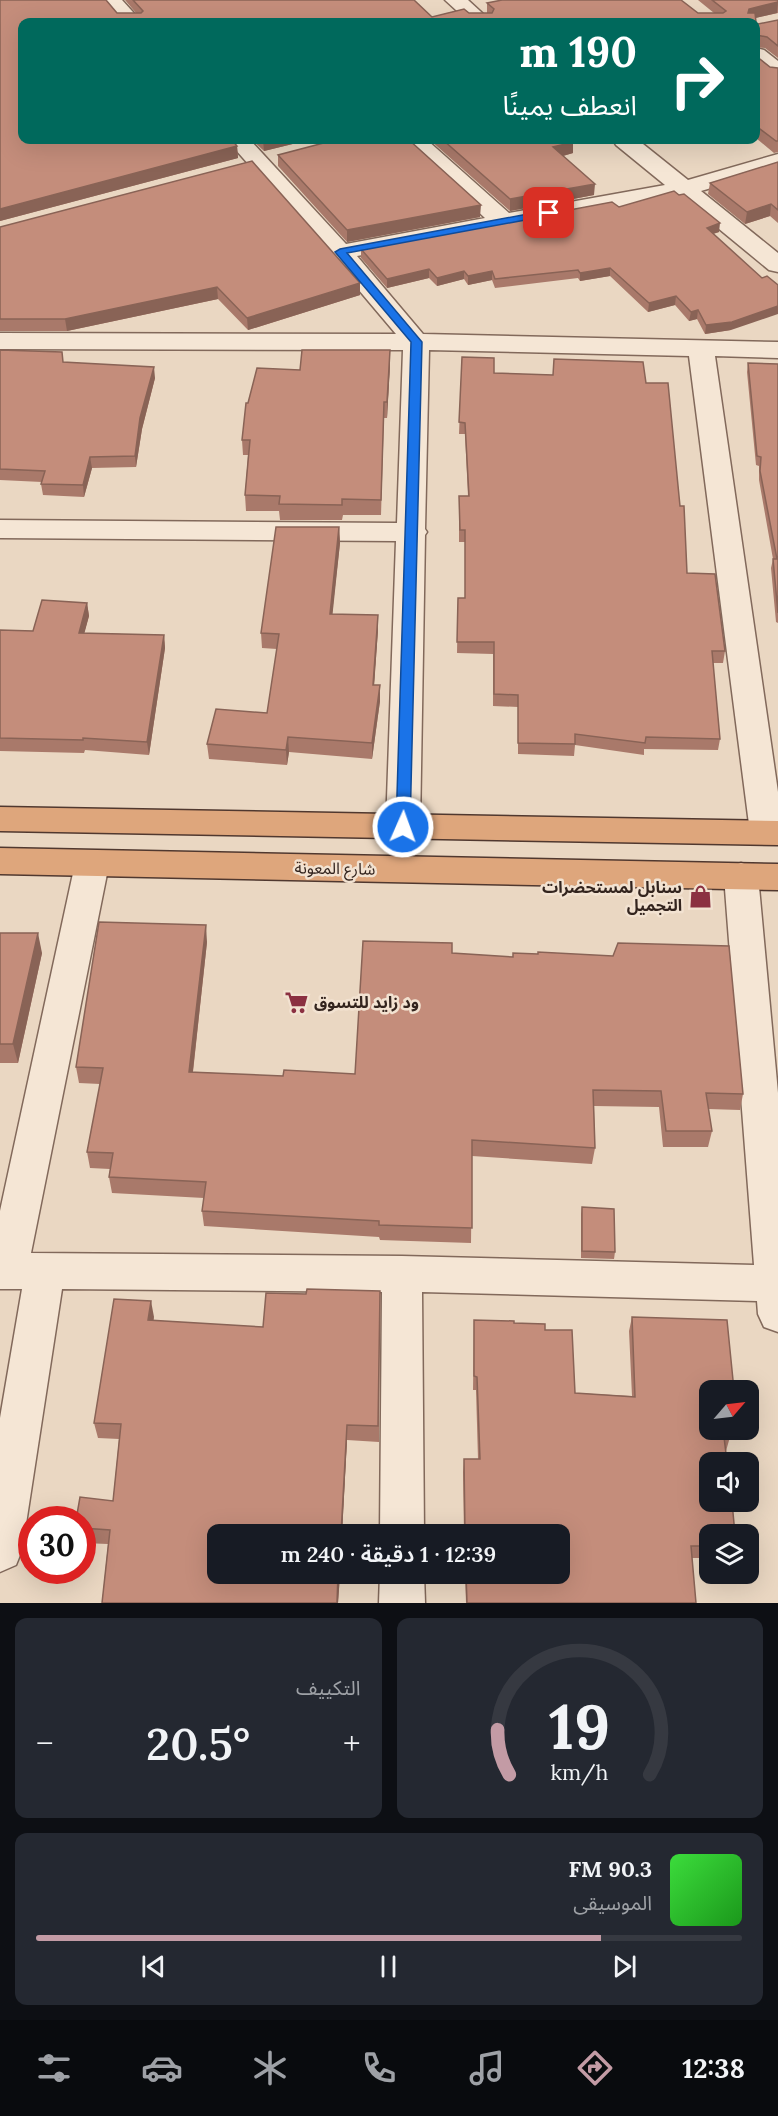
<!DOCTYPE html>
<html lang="ar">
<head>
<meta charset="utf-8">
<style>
  body { margin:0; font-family:Lora,"Noto Sans Arabic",serif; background:#242831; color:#f1f3f6; direction:rtl; height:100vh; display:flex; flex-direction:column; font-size:22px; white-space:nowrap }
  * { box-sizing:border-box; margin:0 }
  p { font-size:20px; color:#9ea1a6 }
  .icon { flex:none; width:33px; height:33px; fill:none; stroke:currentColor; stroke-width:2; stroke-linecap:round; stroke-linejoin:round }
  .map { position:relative; height:1603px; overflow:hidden; direction:ltr }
  .panel { display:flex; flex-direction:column; gap:15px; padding:15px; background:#0d0f14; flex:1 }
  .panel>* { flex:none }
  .hud { position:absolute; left:18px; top:18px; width:742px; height:126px; border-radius:12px; box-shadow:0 6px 24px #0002; direction:rtl; background:#00695c; color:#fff; overflow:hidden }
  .needle { width:39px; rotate:62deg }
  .buttons { position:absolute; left:699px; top:1380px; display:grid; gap:12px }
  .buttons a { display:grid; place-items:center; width:60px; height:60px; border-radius:12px; background:#171b24; box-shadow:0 6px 24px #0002; font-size:30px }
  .speed { position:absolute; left:18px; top:1506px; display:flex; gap:12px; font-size:30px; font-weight:700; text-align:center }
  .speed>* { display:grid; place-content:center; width:78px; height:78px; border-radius:50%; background:#171b24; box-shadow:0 6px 24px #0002; line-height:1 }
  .speed .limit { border:9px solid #d22; background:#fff; color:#111 }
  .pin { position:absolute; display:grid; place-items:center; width:51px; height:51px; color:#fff; margin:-26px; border-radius:12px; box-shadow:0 3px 9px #0006 }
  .me { position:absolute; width:66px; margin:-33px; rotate:2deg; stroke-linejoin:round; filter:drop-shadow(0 0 4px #0008) }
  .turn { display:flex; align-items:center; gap:21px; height:126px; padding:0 24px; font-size:27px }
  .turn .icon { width:78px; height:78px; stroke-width:2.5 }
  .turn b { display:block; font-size:42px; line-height:51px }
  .big { font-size:45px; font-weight:600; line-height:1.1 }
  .panel .widget { flex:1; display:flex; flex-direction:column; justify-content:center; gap:9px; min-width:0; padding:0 21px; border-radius:12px; background:#242831 }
  .panel .dial { align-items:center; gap:0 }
  .dial svg { height:156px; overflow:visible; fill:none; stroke:#363941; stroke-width:7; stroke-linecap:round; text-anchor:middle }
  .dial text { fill:#f1f3f6; stroke:none }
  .song { display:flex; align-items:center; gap:18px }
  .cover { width:72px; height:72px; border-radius:9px; background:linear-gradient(135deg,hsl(120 70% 55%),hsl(120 70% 35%)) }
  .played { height:6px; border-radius:3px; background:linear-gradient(90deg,#c39ba5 80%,#363941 80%) }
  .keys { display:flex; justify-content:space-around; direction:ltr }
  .heat { display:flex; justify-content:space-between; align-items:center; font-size:33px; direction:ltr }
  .panel .tiles { flex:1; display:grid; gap:15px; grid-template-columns:1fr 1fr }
  .widget:last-child { grid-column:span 2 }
  .trip { position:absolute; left:207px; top:1524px; width:363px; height:60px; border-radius:12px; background:#171b24; box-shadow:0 6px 24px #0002; font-weight:600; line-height:60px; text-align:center; direction:rtl }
  .dock { display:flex; height:96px; justify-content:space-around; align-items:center; background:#090b0e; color:#9ea1a6 }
  .dock .icon { width:42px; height:42px }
  .dock .active { color:#c39ba5 }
  .dock b { font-size:27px; color:#f1f3f6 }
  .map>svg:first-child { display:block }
</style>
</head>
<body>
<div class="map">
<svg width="778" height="1603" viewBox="0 0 778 1603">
  <rect width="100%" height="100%" fill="#ead7c2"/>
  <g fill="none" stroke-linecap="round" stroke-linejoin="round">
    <defs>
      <g id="minor">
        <polygon points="100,0 122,0 142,22 120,22"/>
        <polygon points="445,0 468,0 492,22 469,22"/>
        <polygon points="756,48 764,50 778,61 778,78 770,76 756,65"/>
        <polygon points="227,140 250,140 346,244 485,218 406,145 403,140 427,140 509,213 665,185 616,145 613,140 638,140 688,180 778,154 778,168 701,191 778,253 778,272 769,270 679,196 357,256 423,334 778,342 778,358 715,356 778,792 778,841 767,844 755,841 750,832 689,356 429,350 425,529 427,532 425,535 420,827 415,836 403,839 391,836 386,827 396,541 0,538 0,520 397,523 403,350 0,349 0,333 396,334 331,257"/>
        <polygon points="92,851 104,855 109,864 31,1253 402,1256 754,1265 724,876 729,867 741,863 753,867 758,876 778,1093 778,1332 764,1327 758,1314 757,1301 422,1292 424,1534 380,1534 382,1292 62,1289 22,1550 16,1565 0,1572 0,1418 22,1289 0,1289 0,1211 75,864 80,855"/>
        <polygon points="380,1574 424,1574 425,1603 379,1603"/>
      </g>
      <g id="trunk">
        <polygon points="0,807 778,821 778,845 0,831"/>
        <polygon points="0,848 778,864 778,890 0,874"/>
      </g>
    </defs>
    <use href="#minor" stroke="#82695b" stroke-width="3"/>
    <use href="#trunk" stroke="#50382f" stroke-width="3"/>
    <use href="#minor" fill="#f5e6d5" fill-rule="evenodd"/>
    <use href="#trunk" fill="#dea67c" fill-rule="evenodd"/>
  </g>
  <g fill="#a9796a">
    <polygon points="0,0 106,0 117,13 136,13 125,0 414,0 432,17 464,9 469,13 487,13 487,3 499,1 499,0 681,0 698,13 714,13 698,0 778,0 778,13 755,18 756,22 22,22 22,140 232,140 237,146 238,158 0,221"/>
    <polygon points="778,20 778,58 765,48 756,47 756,56 770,67 778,68 778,152 774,153 756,138 756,23 758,24"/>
    <polygon points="252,140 309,140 264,151"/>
    <polygon points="430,140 580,140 580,143 573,144 573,153 563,156 594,195 510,211"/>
    <polygon points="278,155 480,217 347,242 278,166"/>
    <polygon points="778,162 778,223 770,216 745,224 708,194 710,183"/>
    <polygon points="619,207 719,232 713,234 731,330 705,334 697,319 689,321 675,305 648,312 610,276 580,281 578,278 495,288 492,280 468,285 464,279 437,286 429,278 387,288 361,258 361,249"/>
    <polygon points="0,227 360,283 360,295 248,330 218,299 67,331 0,331"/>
    <polygon points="0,350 63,362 155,378 142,429 136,467 92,468 84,497 43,495 41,484 42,482 0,480"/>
    <polygon points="390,350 390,365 387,418 384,418 381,515 343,515 342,520 280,520 279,511 246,511 245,495 248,455 243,455 242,440 248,403 300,370"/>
    <polygon points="462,357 494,373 553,375 554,359 646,383 687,573 725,651 723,663 713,663 720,739 718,750 644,749 644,755 575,745 574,756 518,754 518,707 493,706 493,654 457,653 458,598 465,598 465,542 459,542 459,496 468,496 465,434 459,434"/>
    <polygon points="748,363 778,364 778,623 776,622 771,568 773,559 759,480 759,466 756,465 747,372"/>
    <polygon points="339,527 340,543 332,614 378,630 374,685 380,701 372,759 289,752 287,765 209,759 207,744 267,713 277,649 262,648 261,633"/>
    <polygon points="87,603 89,616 84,633 164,635 165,648 149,755 85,750 84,753 0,751 0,630 33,631"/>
    <polygon points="0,933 42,953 18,1063 0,1063"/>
    <polygon points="207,942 193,1072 283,1076 355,1074 452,953 743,1094 740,1110 708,1109 712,1131 708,1147 663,1147 659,1107 594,1106 595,1148 592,1164 472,1156 471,1243 380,1240 379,1237 204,1226 202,1211 204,1198 112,1193 109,1177 110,1169 90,1168 87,1152 100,1084 79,1083 76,1067"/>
    <polygon points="582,1207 615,1252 614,1259 581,1258 581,1214"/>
    <polygon points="380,1291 379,1442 347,1440 342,1534 218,1534 218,1574 340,1574 338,1603 102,1603 108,1544 82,1543 82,1520 113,1501 119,1439 98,1438 94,1423 154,1317 153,1321 263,1327 306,1294"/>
    <polygon points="632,1317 710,1390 730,1437 726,1451 710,1534 710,1558 692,1558 466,1603 465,1574 560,1574 560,1534 464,1534 463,1472 464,1459 478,1459 476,1390 473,1390 474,1320 514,1323 545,1330 575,1393 632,1396 629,1331"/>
  </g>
  <g fill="#896356">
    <polygon points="778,2 777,13 747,20 749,9"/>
    <polygon points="263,140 309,140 264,151"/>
    <polygon points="566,140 580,140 580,143 573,144 573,153 552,159 553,147"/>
    <polygon points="237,146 238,158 0,221 0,209"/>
    <polygon points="595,184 594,195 510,211 510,199"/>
    <polygon points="771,204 770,216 745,224 747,212"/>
    <polygon points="481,205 480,217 347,242 347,230"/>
    <polygon points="720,223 719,232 706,236 707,228"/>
    <polygon points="610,268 610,276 580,281 580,273"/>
    <polygon points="429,269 429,278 387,288 387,279"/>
    <polygon points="464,271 464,279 437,286 437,278"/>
    <polygon points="492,271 492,280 468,285 468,276"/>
    <polygon points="360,283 360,295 248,330 247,318"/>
    <polygon points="217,287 218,299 67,331 65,319"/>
    <polygon points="676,296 675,305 648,312 649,303"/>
    <polygon points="778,306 778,314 731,330 705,334 706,325"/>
    <polygon points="698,310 697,319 689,321 691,312"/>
    <polygon points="390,350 390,365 387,418 387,402"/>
    <polygon points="154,367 155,378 142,429 136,467 135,456 140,418"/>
    <polygon points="90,457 92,468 84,497 83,485"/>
    <polygon points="339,527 340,543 331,629 330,614"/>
    <polygon points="87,603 89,616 81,646 79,633"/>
    <polygon points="378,615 378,630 373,701 373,685"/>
    <polygon points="164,635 165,648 149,755 147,742"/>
    <polygon points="380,685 380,701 372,759 372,743"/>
    <polygon points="288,737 289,752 287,765 286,750"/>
    <polygon points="206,925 207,942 191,1088 189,1072"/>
    <polygon points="38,933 42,953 18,1063 13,1044"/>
    <polygon points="151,1301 154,1317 151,1336 148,1320"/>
    <polygon points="347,1425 347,1440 342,1534 341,1534"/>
    <polygon points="338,1574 340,1574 338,1603 337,1603"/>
  </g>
  <g fill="#c48d7b" stroke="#896356" stroke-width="1.5">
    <polygon points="0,0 106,0 117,13 141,13 143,11 133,0 414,0 432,17 464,9 469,13 492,13 494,9 487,3 502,0 681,0 698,13 723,13 726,11 712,0 778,0 778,2 749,9 748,13 755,13 756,22 22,22 22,140 232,140 237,146 0,209"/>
    <polygon points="778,20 778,46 767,37 756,35 756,56 770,67 778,68 778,141 776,141 756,126 756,23 758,24"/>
    <polygon points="335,140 409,140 481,205 347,230 278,155"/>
    <polygon points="443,140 571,140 574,142 553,147 595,184 510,199"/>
    <polygon points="252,161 360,283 247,318 217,287 65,319 0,319 0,227"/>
    <polygon points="778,162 778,210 771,204 747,212 710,183"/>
    <polygon points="674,191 679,195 684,194 720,223 707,228 762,278 767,276 778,285 778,306 732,322 706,325 698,310 691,312 676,296 649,303 610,268 580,273 578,270 495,279 492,271 468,276 464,271 437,278 429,269 387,279 361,249 612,202 619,207"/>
    <polygon points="0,350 62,352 63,362 154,367 140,418 135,456 90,457 83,485 41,484 45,471 0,469"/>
    <polygon points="302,350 390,350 387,402 384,402 381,500 342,499 342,505 279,504 280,496 245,495 250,440 242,440 246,403 248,403 257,368 300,370"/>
    <polygon points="462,357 494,358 494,373 553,375 554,359 643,362 646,383 668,383 680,506 684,506 687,573 715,574 725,651 712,651 720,739 646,737 645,743 575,734 575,744 518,743 518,695 494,694 494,642 457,642 458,598 465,598 465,530 460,530 459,496 469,496 465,423 459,422"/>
    <polygon points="748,363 778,364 778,613 773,559 777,559 760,471 761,457 757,456"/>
    <polygon points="276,527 339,527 330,614 378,615 373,685 380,685 372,743 288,737 286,750 207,744 216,709 267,713 279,634 261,633"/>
    <polygon points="42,600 87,603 79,633 164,635 147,742 83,738 83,740 0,738 0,630 33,631"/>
    <polygon points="99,922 206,925 189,1072 283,1076 284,1070 355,1074 363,941 452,943 452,953 513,957 513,953 538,954 538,952 613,956 618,943 729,946 743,1094 706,1093 712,1131 666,1131 661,1091 593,1090 595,1148 472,1140 472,1228 379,1225 379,1221 202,1211 206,1182 109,1177 113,1153 87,1152 103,1068 76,1067"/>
    <polygon points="0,933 38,933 13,1044 0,1044"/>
    <polygon points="582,1207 614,1209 615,1252 582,1251"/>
    <polygon points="307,1289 380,1291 378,1426 347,1425 341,1534 218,1534 218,1574 338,1574 337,1603 102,1603 110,1530 82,1528 82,1520 76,1520 80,1497 113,1501 121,1424 94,1423 114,1299 151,1301 148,1320 263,1327 266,1293 306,1294"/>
    <polygon points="632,1317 727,1320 734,1390 710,1390 710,1430 729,1430 730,1437 724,1437 727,1462 710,1462 710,1502 732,1502 735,1534 710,1534 710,1546 691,1546 696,1603 467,1603 466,1574 560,1574 560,1534 465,1534 464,1459 480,1459 477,1377 474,1376 474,1320 514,1321 514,1323 545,1324 545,1330 572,1330 575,1393 635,1397"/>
  </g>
  <polygon fill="#1a73e8" stroke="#114b97" stroke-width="1.5" points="549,210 554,213 552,215 347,253 422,342 410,827 403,832 396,827 411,342 335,252 340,249"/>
  <defs>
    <symbol id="shop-bare" viewBox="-9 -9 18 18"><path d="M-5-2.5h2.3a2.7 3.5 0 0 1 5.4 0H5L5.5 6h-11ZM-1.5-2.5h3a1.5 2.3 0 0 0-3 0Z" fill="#8b3041" stroke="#f2e2d1" stroke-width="2.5" paint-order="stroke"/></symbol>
    <symbol id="supermarket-bare" viewBox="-9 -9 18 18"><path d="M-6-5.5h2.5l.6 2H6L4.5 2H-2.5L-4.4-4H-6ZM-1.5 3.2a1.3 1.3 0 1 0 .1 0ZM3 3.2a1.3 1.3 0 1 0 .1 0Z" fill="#8b3041" stroke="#f2e2d1" stroke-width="2.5" paint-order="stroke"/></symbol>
  </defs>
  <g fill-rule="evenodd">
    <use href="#shop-bare" x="684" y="880" width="33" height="33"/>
    <use href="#supermarket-bare" x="280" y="986" width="33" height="33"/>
  </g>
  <g text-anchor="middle" stroke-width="5" stroke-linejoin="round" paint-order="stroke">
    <g font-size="16" fill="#33241e" stroke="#f2e2d1">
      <text transform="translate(335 868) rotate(1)" y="6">شارع المعونة</text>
    </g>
    <g font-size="16" font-weight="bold" fill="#33241e" stroke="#f2e2d1" text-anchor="end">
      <text x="682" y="893">سنابل لمستحضرات<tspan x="682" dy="18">التجميل</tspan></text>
      <text x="314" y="1008" text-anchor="start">ود زايد للتسوق</text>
    </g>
  </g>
</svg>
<div class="buttons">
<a><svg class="needle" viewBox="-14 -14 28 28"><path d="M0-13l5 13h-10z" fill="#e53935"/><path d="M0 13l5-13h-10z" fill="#9ea1a6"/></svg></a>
<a><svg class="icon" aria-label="sound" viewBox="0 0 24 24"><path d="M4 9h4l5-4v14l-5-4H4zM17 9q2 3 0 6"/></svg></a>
<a><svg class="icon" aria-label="layers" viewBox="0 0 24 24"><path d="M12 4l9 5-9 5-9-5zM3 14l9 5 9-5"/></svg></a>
</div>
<div class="speed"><div class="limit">30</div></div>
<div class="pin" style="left:549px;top:213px;background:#d93025"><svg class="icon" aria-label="arrive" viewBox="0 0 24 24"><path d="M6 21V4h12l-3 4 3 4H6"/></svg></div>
<svg class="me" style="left:403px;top:827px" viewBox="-20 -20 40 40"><circle r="17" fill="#1a73e8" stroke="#fff" stroke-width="3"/><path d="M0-11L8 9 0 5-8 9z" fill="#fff"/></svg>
<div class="trip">12:39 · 1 دقيقة · 240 m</div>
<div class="hud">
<div class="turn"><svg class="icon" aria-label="right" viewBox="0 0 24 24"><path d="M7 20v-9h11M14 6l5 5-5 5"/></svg><div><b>190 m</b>انعطف يمينًا</div></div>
</div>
</div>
<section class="panel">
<div class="tiles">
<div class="widget dial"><svg viewBox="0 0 100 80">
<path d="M14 69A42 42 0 1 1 86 69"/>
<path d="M14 69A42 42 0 0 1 8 46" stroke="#c39ba5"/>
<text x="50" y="56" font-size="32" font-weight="700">19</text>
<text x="50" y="72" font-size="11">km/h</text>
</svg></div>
<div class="widget"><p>التكييف</p>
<div class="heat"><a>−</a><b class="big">20.5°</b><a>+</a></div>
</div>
<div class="widget">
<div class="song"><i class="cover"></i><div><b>90.3 FM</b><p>الموسيقى</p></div></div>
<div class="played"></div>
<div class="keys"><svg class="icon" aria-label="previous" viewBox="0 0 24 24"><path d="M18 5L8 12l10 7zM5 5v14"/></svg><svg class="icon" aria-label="pause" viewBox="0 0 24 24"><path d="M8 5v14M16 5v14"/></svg><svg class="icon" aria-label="next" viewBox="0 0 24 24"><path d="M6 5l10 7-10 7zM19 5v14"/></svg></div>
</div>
</div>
</section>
<nav class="dock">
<b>12:38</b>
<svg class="icon active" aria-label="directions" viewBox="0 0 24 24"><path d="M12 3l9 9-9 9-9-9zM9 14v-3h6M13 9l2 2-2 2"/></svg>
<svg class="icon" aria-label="music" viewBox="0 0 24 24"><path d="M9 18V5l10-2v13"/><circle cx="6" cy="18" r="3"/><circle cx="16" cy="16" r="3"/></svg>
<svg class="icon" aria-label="phone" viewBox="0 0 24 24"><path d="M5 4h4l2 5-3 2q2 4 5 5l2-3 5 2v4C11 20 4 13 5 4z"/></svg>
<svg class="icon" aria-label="climate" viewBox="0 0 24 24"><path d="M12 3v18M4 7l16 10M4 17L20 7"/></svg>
<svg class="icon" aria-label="car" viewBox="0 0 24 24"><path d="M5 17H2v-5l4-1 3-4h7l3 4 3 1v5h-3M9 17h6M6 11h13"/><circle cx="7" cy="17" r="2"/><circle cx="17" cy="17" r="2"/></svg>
<svg class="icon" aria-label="filters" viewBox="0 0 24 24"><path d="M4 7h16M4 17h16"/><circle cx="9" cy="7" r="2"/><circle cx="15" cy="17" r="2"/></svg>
</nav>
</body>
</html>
